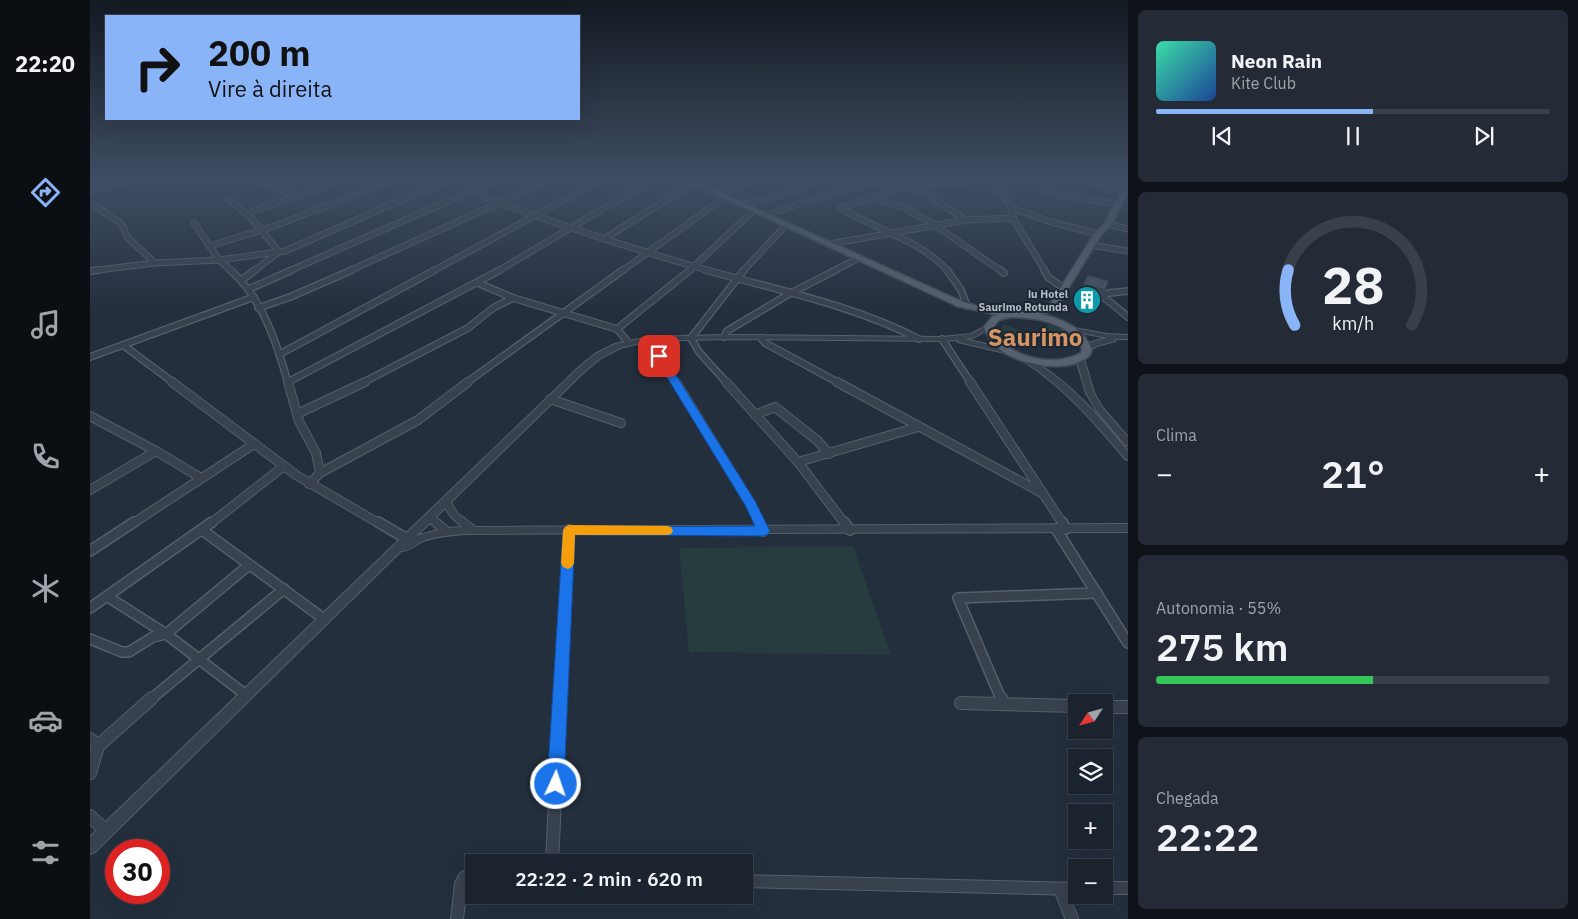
<!DOCTYPE html>
<html lang="pt">
<head>
<meta charset="utf-8">
<style>
  body { margin:0; font-family:"IBM Plex Sans",sans-serif; background:#242b36; color:#f1f3f6; height:100vh; display:flex; flex-direction:column; font-size:19px; white-space:nowrap }
  * { box-sizing:border-box; margin:0 }
  p { font-size:16px; color:#a0a4aa }
  .icon { flex:none; width:28px; height:28px; fill:none; stroke:currentColor; stroke-width:2; stroke-linecap:round; stroke-linejoin:round }
  .map { position:relative; flex:1; overflow:hidden }
  .sheet { display:flex; flex-direction:column; gap:10px; padding:10px; background:#0f1319; width:450px }
  .sheet>* { flex:none }
  .banner { position:absolute; left:15px; top:15px; width:475px; height:105px; border-radius:0px; box-shadow:0 5px 20px #0002,0 0 0 1px #39404a; background:#8ab4f8; color:#111; overflow:hidden }
  .needle { width:32px; rotate:234deg }
  .tools { position:absolute; left:978px; top:694px; display:grid; gap:10px }
  .tools a { display:grid; place-items:center; width:45px; height:45px; border-radius:0px; background:#1b232e; box-shadow:0 5px 20px #0002,0 0 0 1px #39404a; font-size:25px }
  .speed { position:absolute; left:15px; top:839px; display:flex; gap:10px; font-size:25px; font-weight:700; text-align:center }
  .speed>* { display:grid; place-content:center; width:65px; height:65px; border-radius:50%; background:#1b232e; box-shadow:0 5px 20px #0002,0 0 0 1px #39404a; line-height:1 }
  .speed .limit { border:8px solid #d22; background:#fff; color:#111 }
  .pin { position:absolute; display:grid; place-items:center; width:42px; height:42px; color:#fff; margin:-21px; border-radius:10px; box-shadow:0 2px 8px #0006 }
  .me { position:absolute; width:55px; margin:-28px; rotate:3deg; stroke-linejoin:round; filter:drop-shadow(0 0 4px #0008) }
  .turn { display:flex; align-items:center; gap:18px; height:105px; padding:0 20px; font-size:22px }
  .turn .icon { width:65px; height:65px; stroke-width:2.5 }
  .turn b { display:block; font-size:35px; line-height:42px }
  .big { font-size:38px; font-weight:600; line-height:1.1 }
  .sheet .card { flex:1; display:flex; flex-direction:column; justify-content:center; gap:8px; min-width:0; padding:0 18px; border-radius:8px; background:#242b36 }
  .sheet .dial { align-items:center; gap:0 }
  .dial svg { height:130px; overflow:visible; fill:none; stroke:#39404a; stroke-width:7; stroke-linecap:round; text-anchor:middle }
  .dial text { fill:#f1f3f6; stroke:none }
  .song { display:flex; align-items:center; gap:15px }
  .cover { width:60px; height:60px; border-radius:8px; background:linear-gradient(135deg,hsl(160 70% 55%),hsl(220 70% 35%)) }
  .played { height:5px; border-radius:2px; background:linear-gradient(90deg,#8ab4f8 55%,#39404a 55%) }
  .keys { display:flex; justify-content:space-around; direction:ltr }
  .heat { display:flex; justify-content:space-between; align-items:center; font-size:28px; direction:ltr }
  .charge { height:8px; border-radius:4px; background:linear-gradient(90deg,#34c759 55%,#39404a 0) }
  .trip { position:absolute; left:375px; top:854px; width:288px; height:50px; border-radius:0px; background:#1b232e; box-shadow:0 5px 20px #0002,0 0 0 1px #39404a; font-weight:600; line-height:50px; text-align:center }
  main { display:flex; flex:1; min-height:0 }
  .menu { display:flex; flex-direction:column; width:90px; justify-content:space-around; align-items:center; background:#0b0e12; color:#a0a4aa }
  .menu .icon { width:35px; height:35px }
  .menu .active { color:#8ab4f8 }
  .menu b { font-size:22px; color:#f1f3f6 }
  .map>svg:first-child { display:block }
</style>
</head>
<body>
<main>
<nav class="menu">
<b>22:20</b>
<svg class="icon active" aria-label="directions" viewBox="0 0 24 24"><path d="M12 3l9 9-9 9-9-9zM9 14v-3h6M13 9l2 2-2 2"/></svg>
<svg class="icon" aria-label="music" viewBox="0 0 24 24"><path d="M9 18V5l10-2v13"/><circle cx="6" cy="18" r="3"/><circle cx="16" cy="16" r="3"/></svg>
<svg class="icon" aria-label="phone" viewBox="0 0 24 24"><path d="M5 4h4l2 5-3 2q2 4 5 5l2-3 5 2v4C11 20 4 13 5 4z"/></svg>
<svg class="icon" aria-label="climate" viewBox="0 0 24 24"><path d="M12 3v18M4 7l16 10M4 17L20 7"/></svg>
<svg class="icon" aria-label="car" viewBox="0 0 24 24"><path d="M5 17H2v-5l4-1 3-4h7l3 4 3 1v5h-3M9 17h6M6 11h13"/><circle cx="7" cy="17" r="2"/><circle cx="17" cy="17" r="2"/></svg>
<svg class="icon" aria-label="filters" viewBox="0 0 24 24"><path d="M4 7h16M4 17h16"/><circle cx="9" cy="7" r="2"/><circle cx="15" cy="17" r="2"/></svg>
</nav>
<div class="map">
<svg width="1038" height="919" viewBox="0 0 1038 919">
  <rect width="100%" height="100%" fill="#242f3e"/>
  <g fill="#263c3f">
    <polygon points="914,324 940,334 939,338 943,342 912,338 909,331"/>
    <path d="M 959,324 L 974,330 L 984,339 C 978,339 964,345 959,342 C 955,339 954,336 949,334 Z"/>
    <polygon points="763,546 801,655 599,652 589,548"/>
  </g>
  <g fill="none" stroke-linecap="round" stroke-linejoin="round">
    <defs>
      <g id="minor-far4">
        <polyline points="50,181 65,181"/>
        <polyline points="166,181 207,195"/>
        <polyline points="904,181 922,208 923,218 955,271"/>
        <polyline points="945,181 954,190 962,193 1027,204"/>
        <polyline points="996,181 1036,191"/>
        <polyline points="825,187 876,220"/>
        <polyline points="0,190 41,181"/>
        <path d="M 381,192 C 460,222 539,248 620,271"/>
        <polyline points="630,195 662,181"/>
        <polyline points="780,197 813,207 845,225 911,271"/>
        <polyline points="139,199 162,219 189,252 164,271"/>
        <polyline points="0,203 31,223 38,238 65,263"/>
        <polyline points="653,205 691,195 729,181"/>
        <polyline points="922,208 961,222 1008,234"/>
        <polyline points="158,213 248,181"/>
        <polyline points="675,215 759,188 792,181"/>
        <polyline points="104,223 129,260 142,271"/>
        <polyline points="1018,224 1038,229"/>
        <polyline points="514,239 603,183"/>
        <polyline points="739,244 876,220 923,218"/>
        <polyline points="1001,245 1038,251"/>
        <polyline points="120,246 187,225 300,181"/>
        <polyline points="0,271 65,263 129,260 195,251 355,181"/>
        <polyline points="199,271 404,181"/>
        <polyline points="259,271 457,181"/>
        <polyline points="343,271 509,181"/>
        <polyline points="408,271 560,181"/>
        <polyline points="532,271 635,197"/>
        <polyline points="599,271 664,210"/>
        <polyline points="653,271 696,225"/>
        <polyline points="743,271 769,258"/>
        <path d="M 858,271 C 829,239 786,230 751,208 L 809,188 L 879,181"/>
      </g>
      <g id="minor-far3">
        <path d="M 140,270 C 172,297 187,344 198,383"/>
        <path d="M 616,270 C 687,290 763,305 829,339"/>
        <polyline points="857,270 871,290 877,306"/>
        <polyline points="910,270 914,273"/>
        <polyline points="954,270 958,277 973,288"/>
        <polyline points="0,271 9,270"/>
        <polyline points="152,280 165,270"/>
        <polyline points="388,283 423,298 527,329 538,342"/>
        <polyline points="159,289 202,270"/>
        <polyline points="1010,294 1038,317"/>
        <polyline points="1010,294 1038,291"/>
        <polyline points="168,308 200,297 262,270"/>
        <polyline points="527,329 600,270"/>
        <polyline points="634,337 637,331 699,294 746,270"/>
        <polyline points="671,338 675,343 749,383"/>
        <polyline points="559,339 586,383"/>
        <polyline points="852,339 881,383"/>
        <polyline points="33,345 84,383"/>
        <polyline points="190,354 345,270"/>
        <polyline points="0,357 164,297"/>
        <polyline points="198,382 410,270"/>
        <polyline points="272,383 378,328 403,308 423,298"/>
        <polyline points="376,383 533,270"/>
        <polyline points="637,383 609,352 601,338 654,270"/>
      </g>
      <g id="minor-far2">
        <polyline points="82,382 206,475 290,524"/>
        <polyline points="198,382 209,421 226,453 230,473 219,484"/>
        <polyline points="586,382 661,504 670,524"/>
        <polyline points="636,382 708,462 755,524"/>
        <polyline points="747,382 952,493"/>
        <polyline points="880,382 973,524"/>
        <polyline points="460,399 531,423"/>
        <polyline points="207,414 275,382"/>
        <polyline points="665,415 685,407 728,441 739,454"/>
        <polyline points="0,416 66,451 111,478"/>
        <polyline points="708,462 828,427"/>
        <polyline points="230,473 328,420 378,382"/>
        <polyline points="0,490 66,451"/>
        <polyline points="42,524 164,444"/>
        <polyline points="120,524 194,466"/>
      </g>
      <g id="minor-far1">
        <polyline points="288,522 317,539"/>
        <polyline points="669,522 673,531"/>
        <polyline points="754,522 760,530"/>
        <polyline points="972,522 976,529"/>
        <polyline points="966,529 1038,643"/>
        <polyline points="112,530 234,619"/>
        <polyline points="0,551 44,522"/>
        <polyline points="18,597 76,634 156,695"/>
        <polyline points="0,608 122,522"/>
        <polyline points="0,639 32,652 39,652 63,637 76,634 159,565"/>
        <polyline points="61,699 194,589"/>
        <polyline points="470,699 479,530"/>
        <polyline points="911,699 868,598 1007,593"/>
      </g>
      <g id="minor">
        <polyline points="911,698 913,704"/>
        <polyline points="871,703 986,706"/>
        <polyline points="1014,707 1038,707"/>
        <polyline points="0,739 8,746"/>
        <polyline points="0,773 8,746 62,698"/>
        <polyline points="0,816 16,831"/>
        <polyline points="462,862 470,698"/>
        <polyline points="654,881 986,889"/>
        <polyline points="1014,888 1038,888"/>
        <polyline points="970,889 982,919"/>
        <polyline points="367,919 371,884 375,877 384,874"/>
      </g>
      <g id="tertiary">
        <path d="M 898,325 L 900,326 L 900,328 L 885,337 L 875,339 L 922,350 L 922,354 L 919,354 L 868,342 L 868,340 L 852,341 L 634,339 L 559,341 L 530,348 L 511,358 L 494,372 L 361,502 L 367,513 L 386,527 L 1038,524 L 1038,532 L 375,534 C 361,535 347,536 333,541 C 326,545 319,551 311,551 L 5,852 L 0,854 L 0,837 L 488,368 L 505,354 L 525,344 L 559,337 L 634,335 L 852,337 L 881,334 ZM 355,508 L 361,517 L 372,527 L 359,528 L 346,517 ZM 340,523 L 348,530 L 326,536 Z"/>
        <polygon points="979,327 1017,334 1038,335 1038,339 1025,339 1025,341 1007,346 997,351 993,349 1001,342 1017,338 977,330 976,329"/>
        <path d="M 933,357 C 940,357 945,361 950,365 C 985,387 1012,420 1038,451 L 1038,460 L 1035,459 C 1004,422 974,387 933,361 Z"/>
        <polygon points="987,357 993,357 994,359 1004,393 1012,407 1038,437 1038,446 1035,445 1006,410 996,393 986,359"/>
      </g>
      <path id="primary" d="M 597,181 L 605,181 L 873,302 C 901,310 934,319 961,303 L 1004,234 L 1015,223 L 1024,204 L 1036,186 L 1038,185 L 1038,192 L 1022,224 L 1011,235 L 968,305 L 957,313 L 950,314 C 973,319 992,327 1002,349 L 1000,355 C 980,375 929,365 909,349 C 901,343 897,336 894,327 L 903,316 L 908,315 L 867,306 ZM 921,317 C 948,318 980,322 992,349 L 991,353 C 963,368 915,358 903,327 L 909,320 Z"/>
    </defs>
    <use href="#minor-far4" stroke="#565f6c" stroke-width="7"/>
    <use href="#minor-far3" stroke="#565f6c" stroke-width="8"/>
    <use href="#minor-far2" stroke="#565f6c" stroke-width="10"/>
    <use href="#minor-far1" stroke="#565f6c" stroke-width="12"/>
    <use href="#minor" stroke="#565f6c" stroke-width="14"/>
    <use href="#tertiary" stroke="#565f6c" stroke-width="2"/>
    <use href="#primary" stroke="#414a57" stroke-width="3"/>
    <use href="#minor-far4" stroke="#38414e" stroke-width="5"/>
    <use href="#minor-far3" stroke="#38414e" stroke-width="5.5"/>
    <use href="#minor-far2" stroke="#38414e" stroke-width="8"/>
    <use href="#minor-far1" stroke="#38414e" stroke-width="9"/>
    <use href="#minor" stroke="#38414e" stroke-width="12"/>
    <use href="#tertiary" fill="#38414e" fill-rule="evenodd"/>
    <use href="#primary" fill="#56606e" fill-rule="evenodd"/>
  </g>
  <polygon fill="#3b4654" points="998,275 1015,290 1005,308 984,302"/>
  <polygon fill="#455162" stroke="#303945" points="998,275 1019,281 1015,290 993,284"/>
  <linearGradient id="sky" x2="0" y2="1"><stop stop-color="#141a22"/><stop offset="0.58" stop-color="#3f4d63"/><stop offset="1" stop-color="#3f4d63" stop-opacity="0"/></linearGradient>
  <rect width="1038" height="310" fill="url(#sky)"/>
  <polygon fill="#1a73e8" stroke="#114b97" points="569,353 574,356 665,501 680,531 678,534 673,536 485,535 474,784 472,790 466,793 460,790 457,784 473,530 475,527 665,526 655,505 564,356"/>
  <polygon fill="#f59e0b" points="479,525 577,526 581,527 583,531 581,534 577,535 485,535 484,563 482,567 478,569 473,567 471,563 473,530 475,527"/>
  <defs>
    <symbol id="building-disc" viewBox="-11 -11 22 22"><circle r="9.5" fill="#0f9aa8" stroke="#1d2633"/><path d="M-4-6H4V6H1V3H-1V6H-4ZM-2.5-4.3h1.7v1.8h-1.7ZM.8-4.3h1.7v1.8H.8ZM-2.5-1h1.7V.8h-1.7ZM.8-1h1.7V.8H.8Z" fill="#fff"/></symbol>
  </defs>
  <g fill-rule="evenodd">
    <use href="#building-disc" x="981" y="284" width="32" height="32"/>
  </g>
  <g text-anchor="middle" stroke-width="4" stroke-linejoin="round" paint-order="stroke">
    <g font-size="11" font-weight="bold" fill="#b4bcc9" stroke="#1d2633" text-anchor="end">
      <text x="978" y="298">iu Hotel<tspan x="978" dy="13">Saurimo Rotunda</tspan></text>
    </g>
    <g font-size="24" font-weight="bold" fill="#d59563" stroke="#1d2633">
      <text x="945" y="346">Saurimo</text>
    </g>
  </g>
</svg>
<div class="tools">
<a><svg class="needle" viewBox="-14 -14 28 28"><path d="M0-13l5 13h-10z" fill="#e53935"/><path d="M0 13l5-13h-10z" fill="#a0a4aa"/></svg></a>
<a><svg class="icon" aria-label="layers" viewBox="0 0 24 24"><path d="M12 4l9 5-9 5-9-5zM3 14l9 5 9-5"/></svg></a>
<a>+</a>
<a>−</a>
</div>
<div class="speed"><div class="limit">30</div></div>
<div class="pin" style="left:569px;top:356px;background:#d93025"><svg class="icon" aria-label="arrive" viewBox="0 0 24 24"><path d="M6 21V4h12l-3 4 3 4H6"/></svg></div>
<svg class="me" style="left:466px;top:784px" viewBox="-20 -20 40 40"><circle r="17" fill="#1a73e8" stroke="#fff" stroke-width="3"/><path d="M0-11L8 9 0 5-8 9z" fill="#fff"/></svg>
<div class="trip">22:22 · 2 min · 620 m</div>
<div class="banner">
<div class="turn"><svg class="icon" aria-label="right" viewBox="0 0 24 24"><path d="M7 20v-9h11M14 6l5 5-5 5"/></svg><div><b>200 m</b>Vire à direita</div></div>
</div>
</div>
<section class="sheet">
<div class="card">
<div class="song"><i class="cover"></i><div><b>Neon Rain</b><p>Kite Club</p></div></div>
<div class="played"></div>
<div class="keys"><svg class="icon" aria-label="previous" viewBox="0 0 24 24"><path d="M18 5L8 12l10 7zM5 5v14"/></svg><svg class="icon" aria-label="pause" viewBox="0 0 24 24"><path d="M8 5v14M16 5v14"/></svg><svg class="icon" aria-label="next" viewBox="0 0 24 24"><path d="M6 5l10 7-10 7zM19 5v14"/></svg></div>
</div>
<div class="card dial"><svg viewBox="0 0 100 80">
<path d="M14 69A42 42 0 1 1 86 69"/>
<path d="M14 69A42 42 0 0 1 10 35" stroke="#8ab4f8"/>
<text x="50" y="56" font-size="32" font-weight="700">28</text>
<text x="50" y="72" font-size="11">km/h</text>
</svg></div>
<div class="card"><p>Clima</p>
<div class="heat"><a>−</a><b class="big">21°</b><a>+</a></div>
</div>
<div class="card"><p>Autonomia · 55%</p><b class="big">275 km</b><div class="charge"></div></div>
<div class="card"><p>Chegada</p><b class="big">22:22</b></div>
</section>
</main>
</body>
</html>
